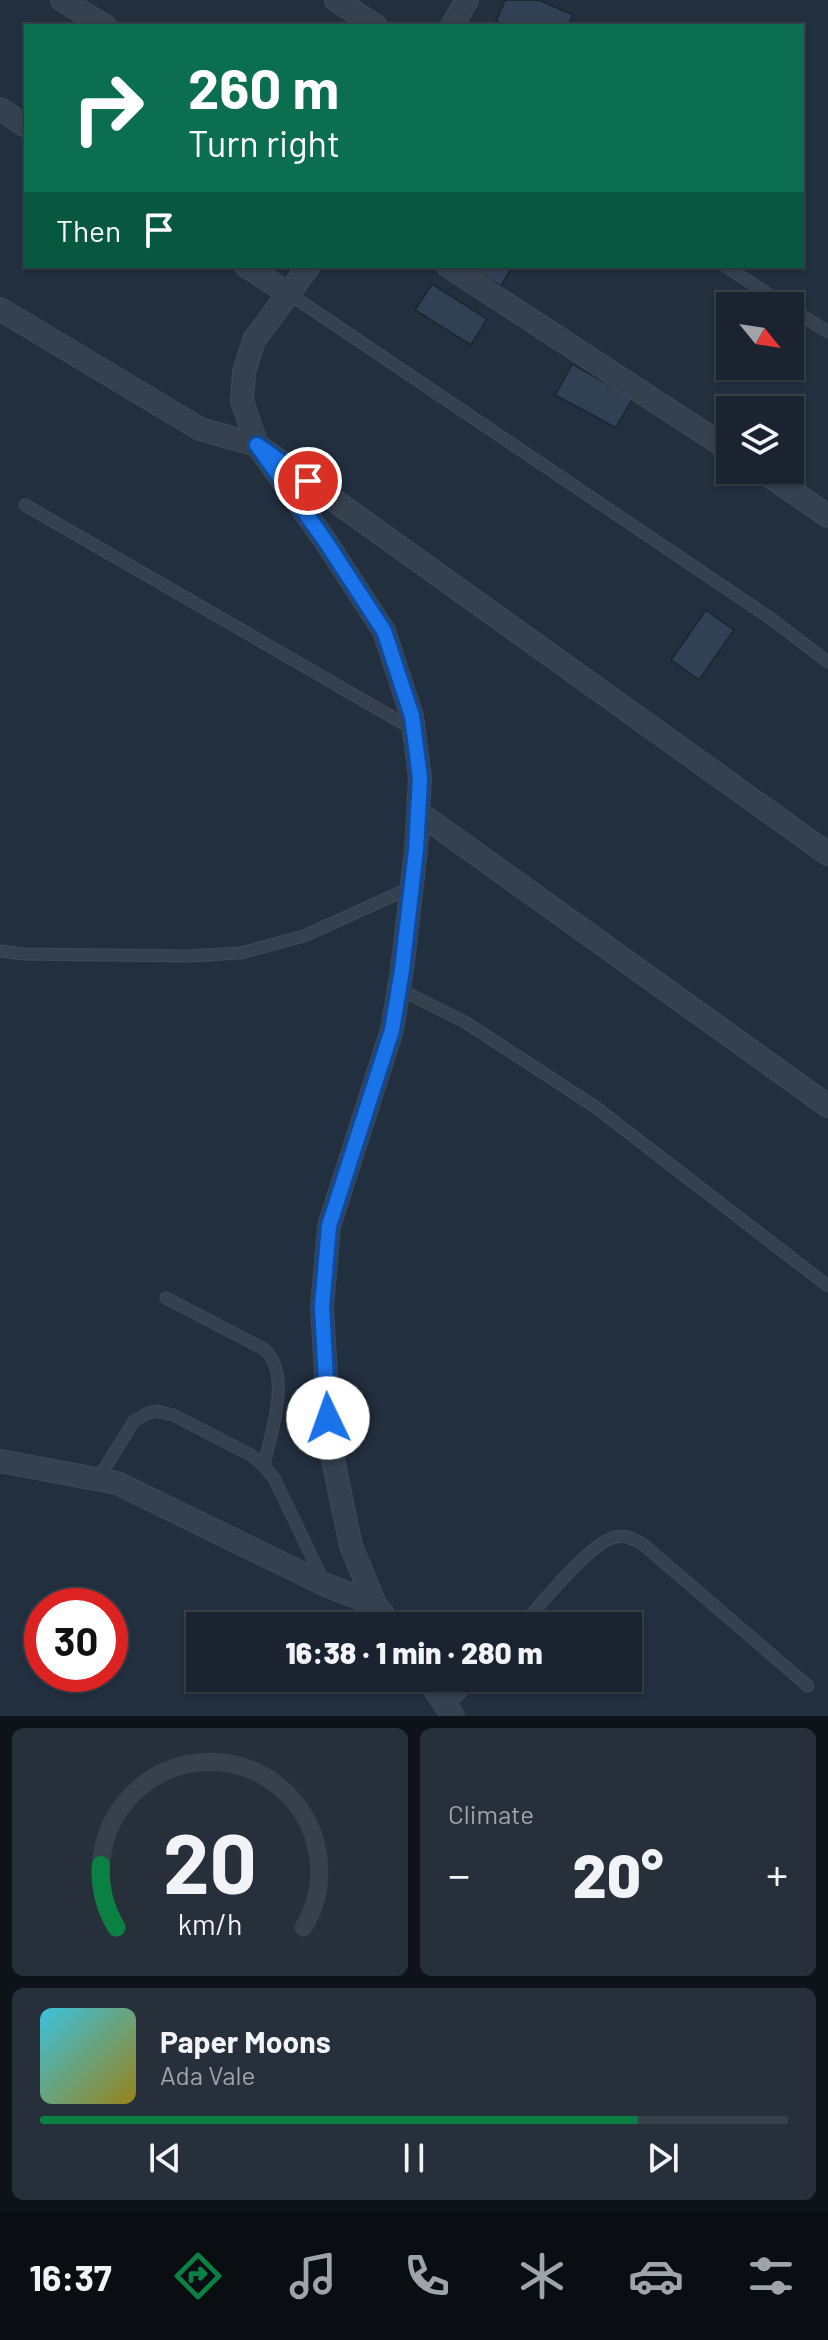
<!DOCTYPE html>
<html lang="en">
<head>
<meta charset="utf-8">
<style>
  body { margin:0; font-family:Barlow,sans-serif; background:#272f3b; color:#f1f3f6; height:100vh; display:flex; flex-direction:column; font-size:30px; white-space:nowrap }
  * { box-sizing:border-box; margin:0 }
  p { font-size:26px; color:#9fa4aa }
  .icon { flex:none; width:44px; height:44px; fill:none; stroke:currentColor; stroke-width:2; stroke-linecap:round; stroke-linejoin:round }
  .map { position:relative; height:1716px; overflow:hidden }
  .side { display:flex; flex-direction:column; gap:12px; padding:12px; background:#0e131a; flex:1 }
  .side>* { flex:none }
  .hud { position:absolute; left:24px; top:24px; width:780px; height:244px; border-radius:0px; box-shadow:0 2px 6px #0004,0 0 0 2px #38404b; background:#0b6e4f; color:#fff; overflow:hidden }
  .needle { width:52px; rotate:120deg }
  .controls { position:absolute; left:716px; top:292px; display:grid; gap:16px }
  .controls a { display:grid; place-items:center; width:88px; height:88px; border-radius:0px; background:#1a232f; box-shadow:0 2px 6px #0004,0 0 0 2px #38404b; font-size:40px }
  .speed { position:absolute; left:24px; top:1588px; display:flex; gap:16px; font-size:40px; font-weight:700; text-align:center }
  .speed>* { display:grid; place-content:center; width:104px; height:104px; border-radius:50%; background:#1a232f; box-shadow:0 2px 6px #0004,0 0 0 2px #38404b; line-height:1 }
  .speed .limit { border:12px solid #d22; background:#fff; color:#111 }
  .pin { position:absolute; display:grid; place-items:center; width:68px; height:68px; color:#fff; margin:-34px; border:4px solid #fff; border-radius:50%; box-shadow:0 2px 8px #0007 }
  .me { position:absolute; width:88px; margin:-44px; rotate:357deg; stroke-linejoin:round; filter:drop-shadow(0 0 6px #0008) }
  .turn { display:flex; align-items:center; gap:28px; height:168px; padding:0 32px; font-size:36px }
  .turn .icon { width:104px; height:104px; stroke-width:2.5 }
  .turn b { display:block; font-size:56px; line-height:68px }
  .then { display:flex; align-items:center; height:76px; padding:0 32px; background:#0003; gap:16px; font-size:30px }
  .big { font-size:60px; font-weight:800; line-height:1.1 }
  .side .tile { flex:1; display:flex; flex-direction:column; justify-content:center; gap:12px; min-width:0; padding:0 28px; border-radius:12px; background:#272f3b }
  .side .dial { align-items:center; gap:0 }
  .dial svg { height:208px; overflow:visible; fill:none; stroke:#38404b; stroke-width:7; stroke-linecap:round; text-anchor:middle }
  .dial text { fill:#f1f3f6; stroke:none }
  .song { display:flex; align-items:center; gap:24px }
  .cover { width:96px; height:96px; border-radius:12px; background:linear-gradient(135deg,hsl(190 70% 55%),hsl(50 70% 35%)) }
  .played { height:8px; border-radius:4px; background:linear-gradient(90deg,#0b8043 80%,#38404b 80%) }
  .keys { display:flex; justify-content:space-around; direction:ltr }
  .heat { display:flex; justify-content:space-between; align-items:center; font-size:44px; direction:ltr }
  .side .tiles { flex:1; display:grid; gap:12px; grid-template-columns:1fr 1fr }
  .tile:last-child { grid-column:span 2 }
  .trip { position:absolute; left:186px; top:1612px; width:456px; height:80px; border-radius:0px; background:#1a232f; box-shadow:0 2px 6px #0004,0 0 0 2px #38404b; font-weight:800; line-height:80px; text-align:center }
  .dock { display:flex; height:128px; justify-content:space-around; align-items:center; background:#0a0e13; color:#9fa4aa }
  .dock .icon { width:56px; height:56px }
  .dock .on { color:#0b8043 }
  .dock b { font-size:36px; color:#f1f3f6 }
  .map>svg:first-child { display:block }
</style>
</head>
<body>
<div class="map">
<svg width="828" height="1716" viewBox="0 0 828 1716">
  <rect width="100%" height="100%" fill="#222f3f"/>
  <g fill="#314153" stroke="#1d2836" stroke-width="2">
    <polygon points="505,0 539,0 573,15 568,26 506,26 496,21"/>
    <polygon points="472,266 513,266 501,286 471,268"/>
    <polygon points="432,284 487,319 471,345 415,310"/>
    <polygon points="572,364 633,398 616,428 555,395"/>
    <polygon points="706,610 734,630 699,680 671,660"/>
  </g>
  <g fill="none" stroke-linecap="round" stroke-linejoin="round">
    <defs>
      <g id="service">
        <polyline points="725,266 787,306"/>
        <polyline points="288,293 770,618 828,662"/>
        <polyline points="790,308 828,332"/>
        <polyline points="25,505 413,729"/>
        <polyline points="0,951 24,954 188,956 241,953 304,936 410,888"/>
        <polyline points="399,989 465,1022 594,1106 828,1286"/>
        <path d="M 166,1298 L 264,1349 C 293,1374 270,1434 264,1466"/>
        <polyline points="98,1479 134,1421 146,1414 157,1411 173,1415 251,1455 264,1466 274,1478 323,1580"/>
        <path d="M 521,1626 C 540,1606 591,1541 616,1537 C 626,1534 636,1540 645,1546 L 808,1686"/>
        <polyline points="447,1707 474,1678"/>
      </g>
      <g id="minor">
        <polyline points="62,0 105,26"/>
        <polyline points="336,0 376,26"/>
        <polyline points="452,26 467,0"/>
        <polyline points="0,109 26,126"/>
        <polyline points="246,266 288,293"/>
        <polyline points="309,266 254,340 244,372 242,401 257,445 324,539 384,631 412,716 420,778 416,850 402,970 392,1030 329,1226 322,1307 330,1445 351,1546 375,1604 392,1626"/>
        <polyline points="448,266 730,450"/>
        <polyline points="0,309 200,429 257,445 828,854"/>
        <polyline points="761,470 828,516"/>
        <polyline points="418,812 828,1106"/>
        <polyline points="0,1461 117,1483 326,1585 375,1604"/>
        <polyline points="427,1678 453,1716"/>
      </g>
    </defs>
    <use href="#service" stroke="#3f4a58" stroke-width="13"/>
    <use href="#minor" stroke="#3f4a58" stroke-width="24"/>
    <use href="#service" stroke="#36414f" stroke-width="11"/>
    <use href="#minor" stroke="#36414f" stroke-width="22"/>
  </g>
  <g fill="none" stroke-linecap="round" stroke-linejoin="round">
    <defs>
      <polyline id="route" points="308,481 257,445 324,539 384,631 412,716 420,778 416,850 402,970 392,1030 329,1226 322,1307 328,1418"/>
    </defs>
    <use href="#route" stroke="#114b97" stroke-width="20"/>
    <use href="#route" stroke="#1a73e8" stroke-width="14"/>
  </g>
</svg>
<div class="controls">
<a><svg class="needle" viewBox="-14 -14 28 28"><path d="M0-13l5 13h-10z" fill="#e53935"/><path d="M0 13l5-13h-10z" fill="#9fa4aa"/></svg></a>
<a><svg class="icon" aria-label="layers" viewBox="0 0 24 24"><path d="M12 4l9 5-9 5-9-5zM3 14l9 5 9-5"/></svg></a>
</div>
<div class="speed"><div class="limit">30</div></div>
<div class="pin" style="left:308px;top:481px;background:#d93025"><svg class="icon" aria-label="arrive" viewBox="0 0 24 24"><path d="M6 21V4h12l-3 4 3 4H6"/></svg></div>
<svg class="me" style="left:328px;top:1418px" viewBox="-20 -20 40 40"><circle r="19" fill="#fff"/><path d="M0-13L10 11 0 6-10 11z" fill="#1a73e8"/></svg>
<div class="trip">16:38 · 1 min · 280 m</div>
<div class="hud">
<div class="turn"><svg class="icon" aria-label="right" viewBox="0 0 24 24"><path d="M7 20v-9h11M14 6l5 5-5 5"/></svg><div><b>260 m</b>Turn right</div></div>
<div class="then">Then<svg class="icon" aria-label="arrive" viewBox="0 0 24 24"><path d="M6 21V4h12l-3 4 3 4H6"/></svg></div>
</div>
</div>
<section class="side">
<div class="tiles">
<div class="tile dial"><svg viewBox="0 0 100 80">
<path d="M14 69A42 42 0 1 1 86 69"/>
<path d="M14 69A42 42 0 0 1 8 45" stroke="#0b8043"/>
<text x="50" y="56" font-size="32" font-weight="700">20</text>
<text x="50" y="72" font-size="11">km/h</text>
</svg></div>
<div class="tile"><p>Climate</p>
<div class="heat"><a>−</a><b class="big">20°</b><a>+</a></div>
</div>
<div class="tile">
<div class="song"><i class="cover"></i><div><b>Paper Moons</b><p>Ada Vale</p></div></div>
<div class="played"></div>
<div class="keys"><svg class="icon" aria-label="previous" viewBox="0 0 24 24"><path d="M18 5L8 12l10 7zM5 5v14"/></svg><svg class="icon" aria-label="pause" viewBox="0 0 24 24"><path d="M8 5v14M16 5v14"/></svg><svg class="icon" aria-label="next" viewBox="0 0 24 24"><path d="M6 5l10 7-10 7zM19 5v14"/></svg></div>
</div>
</div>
</section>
<nav class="dock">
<b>16:37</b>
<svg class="icon on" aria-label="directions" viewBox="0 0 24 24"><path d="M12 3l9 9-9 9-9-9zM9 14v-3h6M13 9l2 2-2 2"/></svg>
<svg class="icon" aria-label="music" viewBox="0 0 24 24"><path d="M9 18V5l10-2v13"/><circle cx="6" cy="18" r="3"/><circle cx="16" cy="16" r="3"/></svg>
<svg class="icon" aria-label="phone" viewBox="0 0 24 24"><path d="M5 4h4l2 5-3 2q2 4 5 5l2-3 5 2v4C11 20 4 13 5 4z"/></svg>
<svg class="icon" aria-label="climate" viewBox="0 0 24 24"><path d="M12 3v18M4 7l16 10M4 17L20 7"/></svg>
<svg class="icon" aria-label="car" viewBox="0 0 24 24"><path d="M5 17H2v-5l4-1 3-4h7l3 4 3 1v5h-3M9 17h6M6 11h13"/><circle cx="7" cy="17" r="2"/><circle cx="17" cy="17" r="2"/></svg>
<svg class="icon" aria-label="filters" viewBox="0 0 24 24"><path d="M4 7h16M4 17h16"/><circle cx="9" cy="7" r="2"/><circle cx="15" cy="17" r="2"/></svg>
</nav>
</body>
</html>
